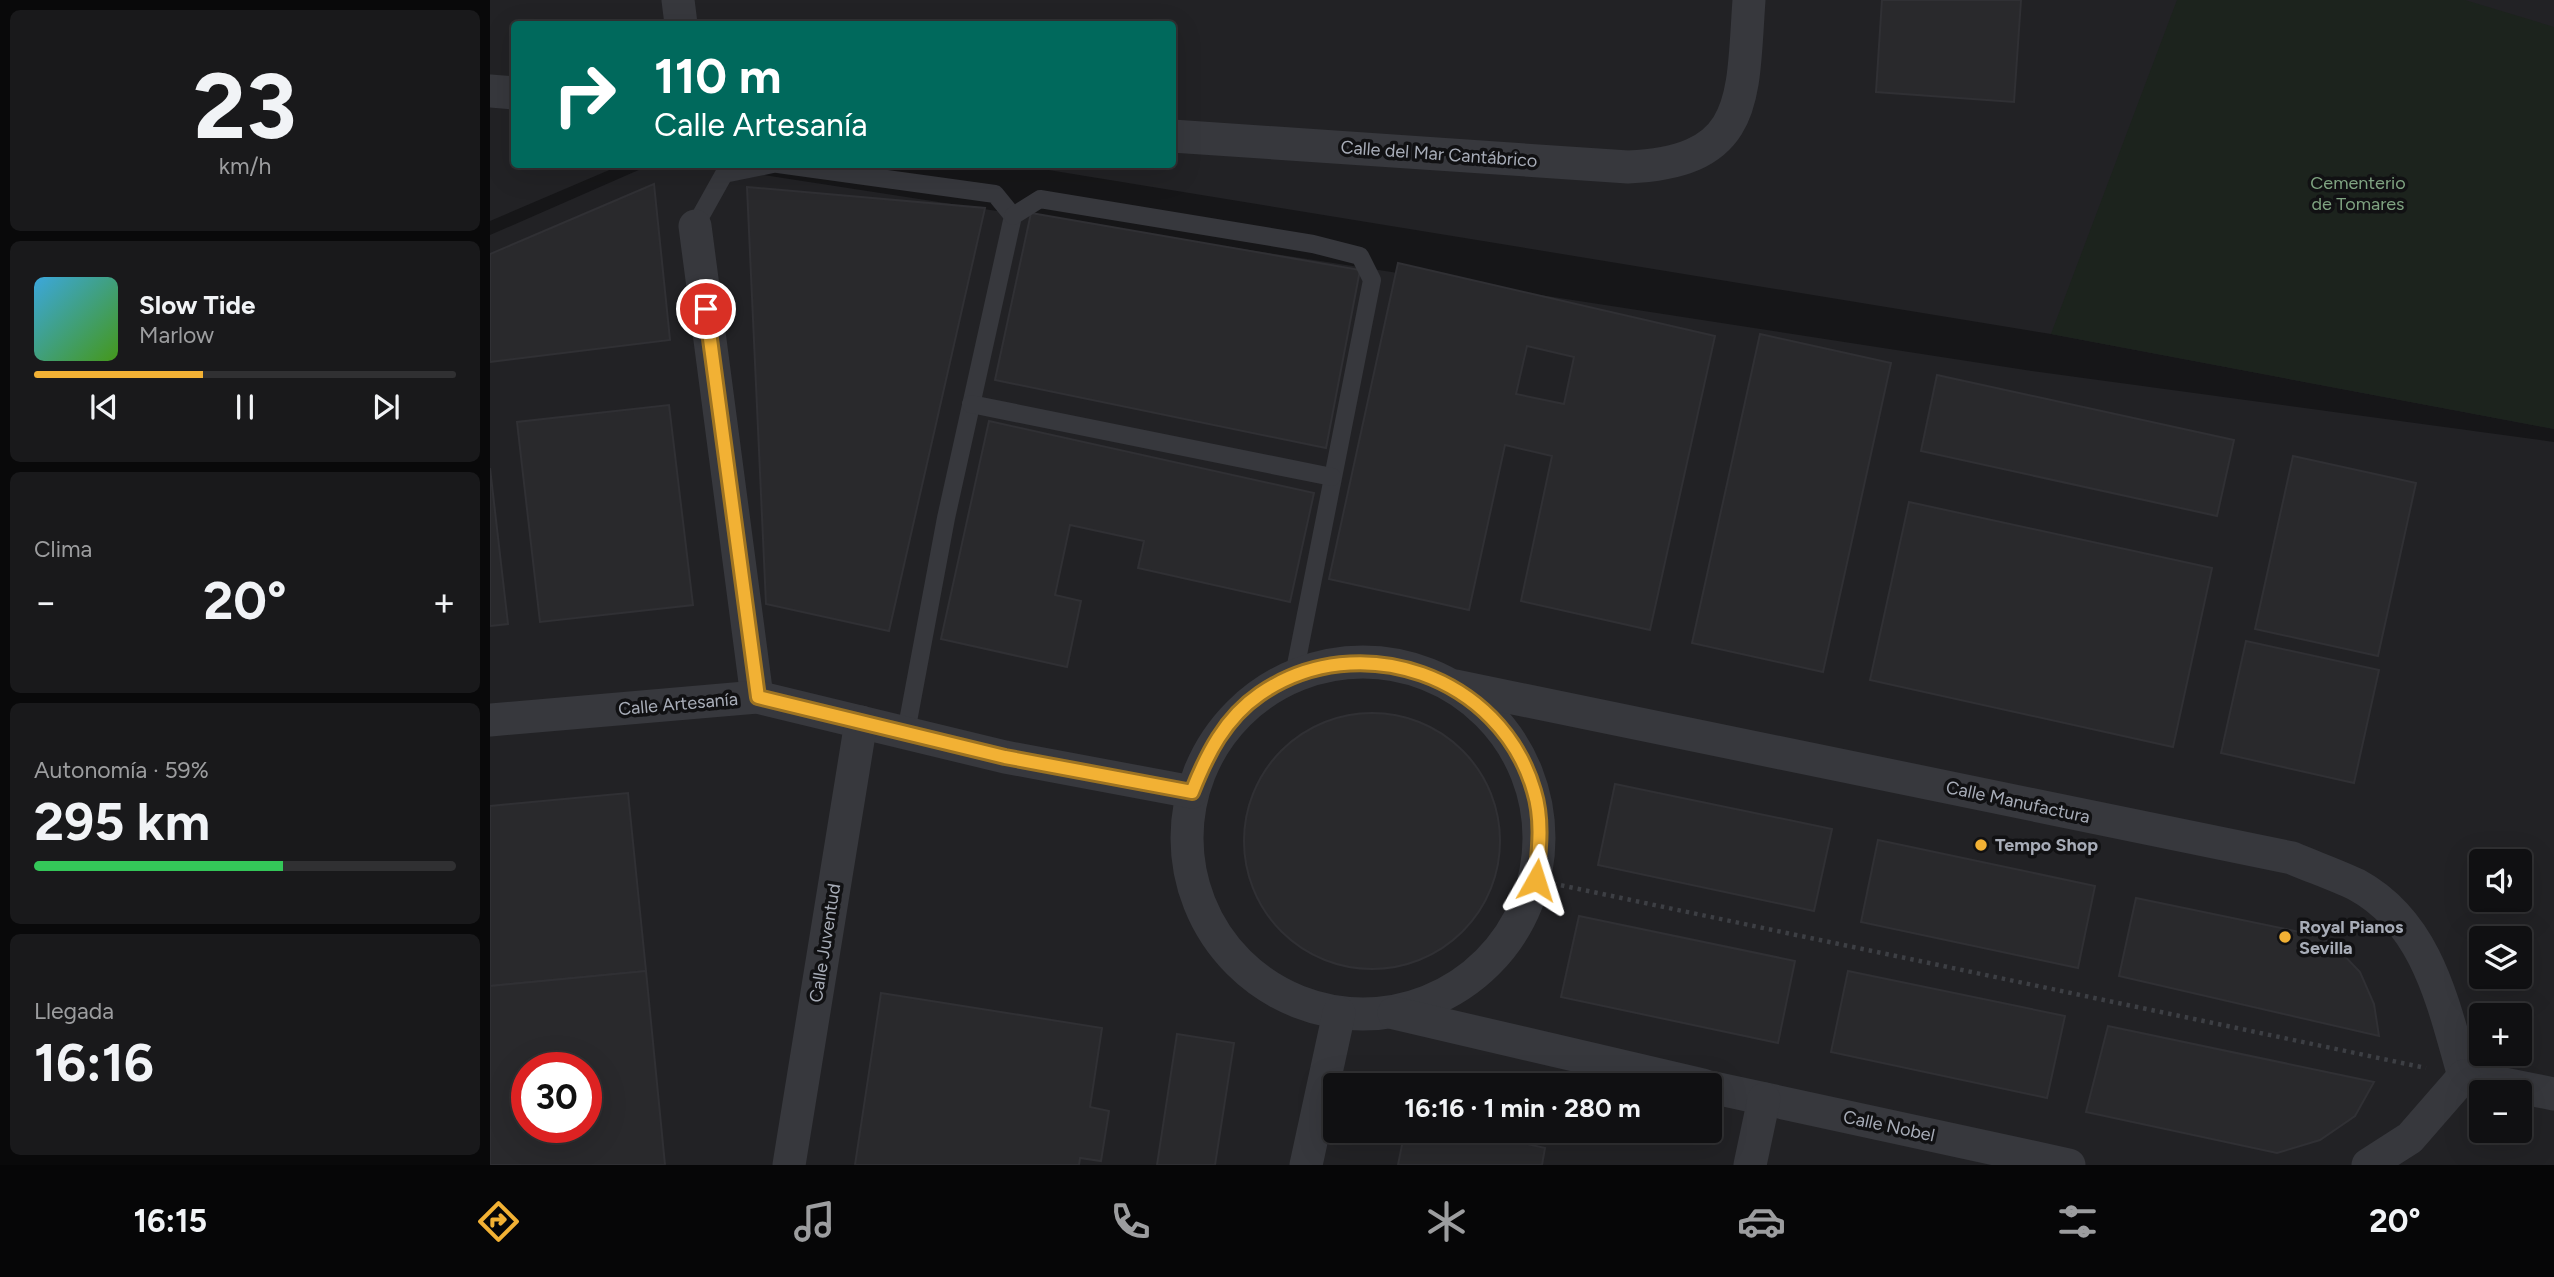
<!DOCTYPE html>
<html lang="es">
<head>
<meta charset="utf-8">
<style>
  body { margin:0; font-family:Figtree,sans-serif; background:#19191b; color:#f1f3f6; height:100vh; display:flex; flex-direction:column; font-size:26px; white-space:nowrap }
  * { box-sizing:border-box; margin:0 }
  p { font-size:23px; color:#9c9d9f }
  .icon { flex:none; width:38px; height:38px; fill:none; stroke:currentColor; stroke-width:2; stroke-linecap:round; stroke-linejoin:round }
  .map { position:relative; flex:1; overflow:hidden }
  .sheet { display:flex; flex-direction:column; gap:10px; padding:10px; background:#09090a; width:490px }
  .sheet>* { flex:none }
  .guide { position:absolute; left:21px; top:21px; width:665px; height:147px; border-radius:7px; box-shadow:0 7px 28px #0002,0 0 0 2px #303032; background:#00695c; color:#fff; overflow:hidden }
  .fabs { position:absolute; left:1979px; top:849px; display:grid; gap:14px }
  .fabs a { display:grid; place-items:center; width:63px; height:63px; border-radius:7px; background:#101012; box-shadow:0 7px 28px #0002,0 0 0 2px #303032; font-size:35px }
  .speed { position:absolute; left:21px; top:1052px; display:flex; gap:14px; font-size:35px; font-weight:700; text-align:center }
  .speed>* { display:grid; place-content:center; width:91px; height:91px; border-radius:50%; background:#101012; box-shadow:0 7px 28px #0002,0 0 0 2px #303032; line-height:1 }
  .speed .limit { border:10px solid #d22; background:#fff; color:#111 }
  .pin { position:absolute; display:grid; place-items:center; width:60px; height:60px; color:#fff; margin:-30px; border:4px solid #fff; border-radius:50%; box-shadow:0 2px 7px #0007 }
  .me { position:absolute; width:77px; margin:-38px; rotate:6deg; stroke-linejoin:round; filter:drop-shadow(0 0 5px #0008) }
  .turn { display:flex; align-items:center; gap:24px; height:147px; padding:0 28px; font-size:32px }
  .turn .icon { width:91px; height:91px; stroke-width:2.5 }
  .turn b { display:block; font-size:49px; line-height:60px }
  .big { font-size:52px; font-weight:700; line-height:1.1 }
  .sheet .card { flex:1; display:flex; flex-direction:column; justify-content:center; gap:10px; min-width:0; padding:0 24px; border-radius:10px; background:#19191b }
  .sheet .dial { align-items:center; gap:0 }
  .dial b { font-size:91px; line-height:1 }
  .song { display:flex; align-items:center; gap:21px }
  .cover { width:84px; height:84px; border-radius:10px; background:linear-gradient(135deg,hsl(200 70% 55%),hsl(100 70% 35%)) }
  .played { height:7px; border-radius:4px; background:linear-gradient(90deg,#f2b134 40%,#303032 40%) }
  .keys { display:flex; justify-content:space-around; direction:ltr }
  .heat { display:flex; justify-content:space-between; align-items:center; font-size:38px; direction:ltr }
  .charge { height:10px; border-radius:5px; background:linear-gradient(90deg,#34c759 59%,#303032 0) }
  .trip { position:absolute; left:833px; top:1073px; width:399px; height:70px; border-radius:7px; background:#101012; box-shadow:0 7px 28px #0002,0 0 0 2px #303032; font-weight:700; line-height:70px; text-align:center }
  .menu { display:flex; height:112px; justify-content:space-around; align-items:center; background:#060607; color:#9c9d9f }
  .menu .icon { width:49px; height:49px }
  .menu .on { color:#f2b134 }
  .menu b { font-size:32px; color:#f1f3f6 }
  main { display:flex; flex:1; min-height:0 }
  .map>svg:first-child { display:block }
</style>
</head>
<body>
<main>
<section class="sheet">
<div class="card dial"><b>23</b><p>km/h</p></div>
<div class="card">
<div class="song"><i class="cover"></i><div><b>Slow Tide</b><p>Marlow</p></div></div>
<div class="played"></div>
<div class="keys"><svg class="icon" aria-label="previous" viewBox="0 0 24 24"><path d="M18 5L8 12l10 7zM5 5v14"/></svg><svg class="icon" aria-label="pause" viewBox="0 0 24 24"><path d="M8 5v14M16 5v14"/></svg><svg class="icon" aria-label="next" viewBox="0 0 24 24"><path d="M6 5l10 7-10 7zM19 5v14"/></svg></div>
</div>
<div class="card"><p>Clima</p>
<div class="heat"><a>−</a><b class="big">20°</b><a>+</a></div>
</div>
<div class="card"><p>Autonomía · 59%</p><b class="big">295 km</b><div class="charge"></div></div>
<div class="card"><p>Llegada</p><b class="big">16:16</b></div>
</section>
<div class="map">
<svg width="2064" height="1165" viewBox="0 0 2064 1165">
  <rect width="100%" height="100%" fill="#161618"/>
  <g fill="#222225" fill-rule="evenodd">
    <polygon points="0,0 2064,0 2064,429 1561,334 528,165 682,164 682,24 24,24 24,164 131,165 0,221"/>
    <path d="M 160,165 L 209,165 L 1542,371 L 2064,442 L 2064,1165 L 0,1165 L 0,235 ZM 1992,861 L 2030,861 L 2030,900 L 1992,900 ZM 1992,938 L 2030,938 L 2030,976 L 1992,976 ZM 1992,1015 L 2030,1015 L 2030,1054 L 1992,1054 ZM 37,1068 L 96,1068 L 96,1127 L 37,1127 ZM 845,1085 L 1220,1085 L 1220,1130 L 845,1130 ZM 1992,1092 L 2030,1092 L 2030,1130 L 1992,1130 Z"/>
  </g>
  <polygon fill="#1c231d" points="1687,0 1975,0 2064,27 2064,429 1561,334"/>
  <g fill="#29292c" stroke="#303034" stroke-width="2" fill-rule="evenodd">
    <polygon points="1392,0 1531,0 1524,102 1386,92"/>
    <polygon points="164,184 180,340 0,362 0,254"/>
    <polygon points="257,187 495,208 399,631 276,604"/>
    <polygon points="541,213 870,270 836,448 505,380"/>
    <path d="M 908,263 L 1225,336 L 1160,630 L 1031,601 L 1062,456 L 1015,445 L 979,610 L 839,579 ZM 1037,346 L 1084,357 L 1074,404 L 1026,394 Z"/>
    <polygon points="1270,334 1401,363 1333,672 1202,643"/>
    <polygon points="1447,375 1744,440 1727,516 1431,451"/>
    <polygon points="179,405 203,605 50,622 27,422"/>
    <polygon points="499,421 824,493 800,602 648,568 654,541 580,525 565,595 591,601 577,667 451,639"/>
    <polygon points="1803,456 1926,483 1888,656 1765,629"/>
    <polygon points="0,468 18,624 0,626"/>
    <polygon points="1419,502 1722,568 1683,747 1380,680"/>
    <polygon points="1756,641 1889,670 1864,783 1731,753"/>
    <circle cx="882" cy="841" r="128"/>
    <polygon points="1125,784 1342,829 1324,911 1108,865"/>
    <polygon points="138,793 156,971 0,986 0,806"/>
    <polygon points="1388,840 1605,886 1588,968 1371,922"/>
    <polygon points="1646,898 1829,936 1847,948 1870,972 1884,1004 1889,1036 1629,976"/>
    <polygon points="1089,916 1305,961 1288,1043 1071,997"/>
    <path d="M 156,971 L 175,1165 L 0,1165 L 0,986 ZM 37,1068 L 96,1068 L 96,1127 L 37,1127 Z"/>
    <polygon points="1358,971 1575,1016 1557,1098 1341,1052"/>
    <polygon points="391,993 612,1028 600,1107 619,1111 611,1161 590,1158 589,1165 365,1165"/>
    <polygon points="1618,1026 1884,1082 1865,1116 1830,1140 1787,1153 1596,1112"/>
    <polygon points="687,1034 744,1043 725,1165 667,1165"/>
    <polygon points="915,1130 977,1130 1055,1148 1052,1165 908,1165"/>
  </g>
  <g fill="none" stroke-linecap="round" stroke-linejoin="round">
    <polyline stroke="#3d3f44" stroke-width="4.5" stroke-dasharray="3.5 5" stroke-linecap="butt" points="1046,880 1936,1068"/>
    <g stroke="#37383d" stroke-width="18">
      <polyline points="288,164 505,194 523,216 456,518 416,732"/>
      <polyline points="523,216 550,199 823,244 870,256 882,280 804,675"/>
      <polyline points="205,226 234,174 283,164"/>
      <polyline points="481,404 842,477"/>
    </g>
    <g stroke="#37383d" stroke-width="33">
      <polyline points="188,0 191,24"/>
      <polyline points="0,91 24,93"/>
      <path d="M 682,136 L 1138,167 C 1260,162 1252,98 1259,0"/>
      <polyline points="205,226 267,697"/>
      <circle cx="873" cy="838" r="176"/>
      <path d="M 965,686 L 1802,858 C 1823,867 1846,875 1867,885 C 1938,924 1953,1004 1974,1076"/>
      <polyline points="0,720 267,697 515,757 702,792"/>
      <polyline points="904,1013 1213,1085"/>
      <polyline points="1974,1076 2064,1094"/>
      <polyline points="1220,1087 1579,1165"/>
      <polyline points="299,1165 371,722"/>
      <polyline points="816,1165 849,1013"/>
      <polyline points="1260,1165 1274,1099"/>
      <polyline points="1878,1165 1920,1138 1974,1076"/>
    </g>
  </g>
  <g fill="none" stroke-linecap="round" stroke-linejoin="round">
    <defs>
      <path id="route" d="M 216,309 L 268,697 L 515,757 L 702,792 C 717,754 735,718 770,694 C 869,626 1011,676 1044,791 C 1053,820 1049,851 1046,880"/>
    </defs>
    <use href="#route" stroke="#9d7322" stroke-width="18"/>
    <use href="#route" stroke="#f2b134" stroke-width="12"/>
  </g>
  <g fill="#f2b134" stroke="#111113" stroke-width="2.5">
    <circle cx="1491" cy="845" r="7"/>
    <circle cx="1795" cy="937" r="7"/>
  </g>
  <g text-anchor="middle" stroke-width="7" stroke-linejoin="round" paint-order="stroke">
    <g font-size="18" fill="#a8adb8" stroke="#111113">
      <text transform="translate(949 154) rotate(4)" y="6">Calle del Mar Cantábrico</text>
      <text transform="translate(188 704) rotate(-5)" y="6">Calle Artesanía</text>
      <text transform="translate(1528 802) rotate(12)" y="6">Calle Manufactura</text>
      <text transform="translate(335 943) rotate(-81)" y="6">Calle Juventud</text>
      <text transform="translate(1399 1126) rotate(12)" y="6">Calle Nobel</text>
    </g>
    <g font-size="18" fill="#7fa381" stroke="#111113">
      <text x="1868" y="189">Cementerio<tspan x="1868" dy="21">de Tomares</tspan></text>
    </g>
    <g font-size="18" font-weight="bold" fill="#a8adb8" stroke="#111113" text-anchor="start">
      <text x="1505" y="851">Tempo Shop</text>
      <text x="1809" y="933">Royal Pianos<tspan x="1809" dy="21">Sevilla</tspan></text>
    </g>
  </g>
</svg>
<div class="fabs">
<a><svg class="icon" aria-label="sound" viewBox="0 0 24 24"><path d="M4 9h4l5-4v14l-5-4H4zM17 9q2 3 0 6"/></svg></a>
<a><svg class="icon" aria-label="layers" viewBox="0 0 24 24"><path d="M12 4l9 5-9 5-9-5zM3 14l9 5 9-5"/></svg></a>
<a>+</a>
<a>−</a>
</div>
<div class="speed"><div class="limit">30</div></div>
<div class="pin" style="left:216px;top:309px;background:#d93025"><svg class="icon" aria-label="arrive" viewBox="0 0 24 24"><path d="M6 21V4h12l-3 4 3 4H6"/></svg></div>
<svg class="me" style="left:1046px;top:880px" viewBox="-20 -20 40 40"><path d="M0-17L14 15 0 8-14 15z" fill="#f2b134" stroke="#fff" stroke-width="4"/></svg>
<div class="trip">16:16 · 1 min · 280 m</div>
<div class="guide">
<div class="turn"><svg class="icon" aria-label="right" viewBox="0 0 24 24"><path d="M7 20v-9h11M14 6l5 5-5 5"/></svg><div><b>110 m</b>Calle Artesanía</div></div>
</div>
</div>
</main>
<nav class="menu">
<b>16:15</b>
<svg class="icon on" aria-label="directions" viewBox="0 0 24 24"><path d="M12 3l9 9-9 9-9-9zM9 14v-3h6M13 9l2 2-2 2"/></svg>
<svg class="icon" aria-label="music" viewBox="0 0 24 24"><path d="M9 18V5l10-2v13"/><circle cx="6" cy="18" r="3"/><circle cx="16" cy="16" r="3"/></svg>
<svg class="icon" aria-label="phone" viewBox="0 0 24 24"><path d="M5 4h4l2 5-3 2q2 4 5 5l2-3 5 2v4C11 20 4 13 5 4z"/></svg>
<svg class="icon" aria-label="climate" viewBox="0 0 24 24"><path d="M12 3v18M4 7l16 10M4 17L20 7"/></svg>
<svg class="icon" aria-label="car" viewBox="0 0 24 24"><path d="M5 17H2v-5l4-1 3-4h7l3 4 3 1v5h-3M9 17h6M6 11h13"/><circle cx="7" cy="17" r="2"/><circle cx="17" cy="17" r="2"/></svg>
<svg class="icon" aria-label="filters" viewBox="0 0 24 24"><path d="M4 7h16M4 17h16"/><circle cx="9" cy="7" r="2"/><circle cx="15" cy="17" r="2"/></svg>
<b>20°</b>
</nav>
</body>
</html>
